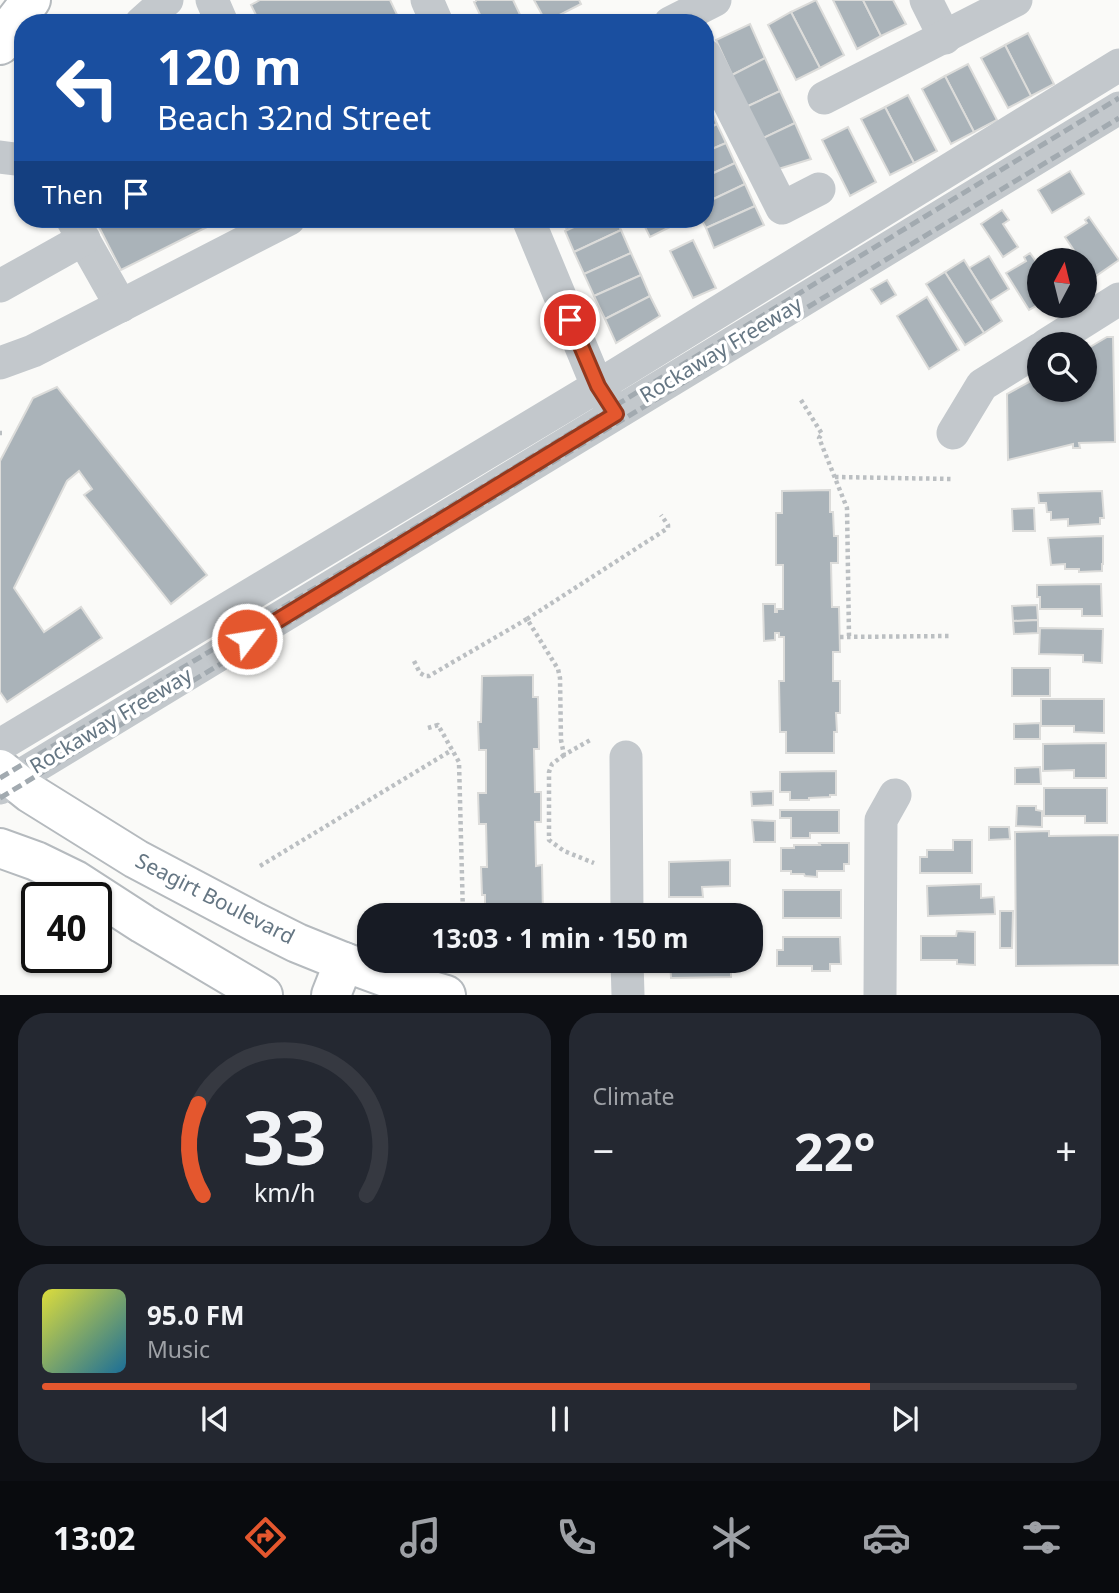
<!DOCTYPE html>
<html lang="en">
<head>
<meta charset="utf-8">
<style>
  body { margin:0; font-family:"Noto Sans",sans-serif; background:#242831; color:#f1f3f6; height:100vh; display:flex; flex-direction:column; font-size:26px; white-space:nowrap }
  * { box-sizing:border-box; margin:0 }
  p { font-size:23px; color:#9ea1a6 }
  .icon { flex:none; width:38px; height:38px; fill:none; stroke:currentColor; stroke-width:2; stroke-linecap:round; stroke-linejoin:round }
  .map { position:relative; height:995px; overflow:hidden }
  .side { display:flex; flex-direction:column; gap:18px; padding:18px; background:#0d0f14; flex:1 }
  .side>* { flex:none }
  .banner { position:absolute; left:14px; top:14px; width:700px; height:214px; border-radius:28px; box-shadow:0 2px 5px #0004; background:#1a4fa0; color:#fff; overflow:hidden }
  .needle { width:46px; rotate:7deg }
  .fabs { position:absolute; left:1027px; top:248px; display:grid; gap:14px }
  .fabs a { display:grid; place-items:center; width:70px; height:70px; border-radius:50%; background:#171b24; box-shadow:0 2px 5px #0004; font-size:35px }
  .speed { position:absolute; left:21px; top:882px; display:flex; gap:14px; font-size:35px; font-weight:700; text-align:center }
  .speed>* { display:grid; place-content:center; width:91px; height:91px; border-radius:50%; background:#171b24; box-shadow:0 2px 5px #0004; line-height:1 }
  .speed .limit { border:4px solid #111; border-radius:10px; background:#fff; color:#111 }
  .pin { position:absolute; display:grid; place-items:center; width:60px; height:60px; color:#fff; margin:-30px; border:4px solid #fff; border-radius:50%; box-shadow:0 2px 7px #0007 }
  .me { position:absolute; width:77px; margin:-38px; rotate:59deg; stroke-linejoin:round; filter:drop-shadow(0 0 5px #0008) }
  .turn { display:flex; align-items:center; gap:24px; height:147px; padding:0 28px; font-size:32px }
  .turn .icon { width:91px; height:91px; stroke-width:2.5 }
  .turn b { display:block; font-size:49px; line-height:60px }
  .then { display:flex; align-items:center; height:66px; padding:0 28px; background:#0003; gap:14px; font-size:26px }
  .big { font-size:52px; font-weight:700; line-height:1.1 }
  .side .card { flex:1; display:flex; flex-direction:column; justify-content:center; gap:10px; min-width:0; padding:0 24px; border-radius:28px; background:#242831 }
  .side .dial { align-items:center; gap:0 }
  .dial svg { height:182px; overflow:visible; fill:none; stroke:#363941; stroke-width:7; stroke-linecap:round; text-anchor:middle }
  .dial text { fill:#f1f3f6; stroke:none }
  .song { display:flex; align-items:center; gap:21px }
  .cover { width:84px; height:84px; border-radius:10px; background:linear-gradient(135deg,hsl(60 70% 55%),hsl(200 70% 35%)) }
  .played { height:7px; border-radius:4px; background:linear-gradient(90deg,#e4572e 80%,#363941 80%) }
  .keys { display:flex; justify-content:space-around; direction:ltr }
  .heat { display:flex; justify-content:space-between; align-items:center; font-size:38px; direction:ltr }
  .side .tiles { flex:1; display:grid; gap:18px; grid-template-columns:1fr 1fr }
  .card:last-child { grid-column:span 2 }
  .trip { position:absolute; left:357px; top:903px; width:406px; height:70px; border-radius:28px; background:#171b24; box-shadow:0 2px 5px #0004; font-weight:700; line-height:70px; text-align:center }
  .tabs { display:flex; height:112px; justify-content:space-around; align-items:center; background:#090b0e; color:#9ea1a6 }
  .tabs .icon { width:49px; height:49px }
  .tabs .selected { color:#e4572e }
  .tabs b { font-size:32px; color:#f1f3f6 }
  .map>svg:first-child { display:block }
</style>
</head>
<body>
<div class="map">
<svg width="1119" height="995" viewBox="0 0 1119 995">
  <rect width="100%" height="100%" fill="#fafaf8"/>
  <g fill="#aab3b9" stroke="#dcdcda" stroke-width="2">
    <polygon points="260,0 390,0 401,23 271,23 269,19 260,23 251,5"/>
    <polygon points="476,0 513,0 524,23 479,23 479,21 482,19 474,2 476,1"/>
    <polygon points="534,0 579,0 581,4 546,22"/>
    <polygon points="816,0 844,55 820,68 791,12"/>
    <polygon points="833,0 863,0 881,36 857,49"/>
    <polygon points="863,0 893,0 906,24 881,36"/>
    <polygon points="791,12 820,68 796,80 768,25"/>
    <polygon points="750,24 765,58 732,75 716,40"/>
    <polygon points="1028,33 1054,84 1031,96 1005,45"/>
    <polygon points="1005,45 1031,96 1008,108 981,58"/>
    <polygon points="765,58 780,91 746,107 732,75"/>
    <polygon points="968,64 997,120 974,132 945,76"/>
    <polygon points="945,76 974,132 951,144 922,89"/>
    <polygon points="780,91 795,123 761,139 746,107"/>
    <polygon points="908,95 937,151 914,163 885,107"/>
    <polygon points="708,103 717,124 705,130 705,104"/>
    <polygon points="885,107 914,163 890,175 861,119"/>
    <polygon points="795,123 811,159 775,170 761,139"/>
    <polygon points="717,124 726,143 705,152 705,130"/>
    <polygon points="848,127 876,182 850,196 822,140"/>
    <polygon points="726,143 735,163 705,177 705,152"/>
    <polygon points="735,163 745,184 705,203 705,177"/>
    <polygon points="1070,171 1084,194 1052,213 1038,190"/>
    <polygon points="745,184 755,206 706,228 701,219 705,219 705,203"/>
    <polygon points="755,206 764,225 714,248 706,228"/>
    <polygon points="1002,210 1009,220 1003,224 1018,247 1003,257 981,224"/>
    <polygon points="1089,217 1119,260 1093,278 1085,267 1085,261 1081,261 1065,237 1087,223 1085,220"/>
    <polygon points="95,219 223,219 121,270"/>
    <polygon points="562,219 591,219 567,230"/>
    <polygon points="591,219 616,219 621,230 574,252 565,231"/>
    <polygon points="641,219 666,219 670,227 650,237"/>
    <polygon points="621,230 631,253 584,274 574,252"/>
    <polygon points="693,240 716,288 693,298 670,251"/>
    <polygon points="631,253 641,275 594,296 584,274"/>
    <polygon points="1030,253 1040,267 1040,304 1029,310 1006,273 1026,261 1024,257"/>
    <polygon points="989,256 1009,289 990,301 969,268"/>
    <polygon points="964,260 1002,321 984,333 945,272"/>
    <polygon points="945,272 984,333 965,345 926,284"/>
    <polygon points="641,275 650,296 605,319 594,296"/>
    <polygon points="887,280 896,295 881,304 871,289"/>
    <polygon points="650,296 660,316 616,343 605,319"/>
    <polygon points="927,297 959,350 929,369 897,316"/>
    <polygon points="1107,337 1113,337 1115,442 1079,443 1080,448 1073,448 1073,444 1008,460 1007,394 1040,376 1040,390 1085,390 1085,350"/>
    <polygon points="57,387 207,575 171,604 84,495 92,489 79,471 67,481 14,588 44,632 81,607 102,638 7,702 0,692 0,461 33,398"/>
    <polygon points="830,490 830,512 833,512 834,536 838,536 838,563 831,563 832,607 839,607 840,652 833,652 833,681 840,681 840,713 836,713 837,732 834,732 834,753 786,753 786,732 780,732 779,681 784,681 784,637 779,637 779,633 775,633 775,640 764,641 763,604 775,604 775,612 777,612 777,609 783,609 783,565 776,565 776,513 782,513 782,491"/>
    <polygon points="1102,491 1104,518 1100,518 1100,524 1068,526 1068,519 1051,520 1051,512 1047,512 1046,503 1039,503 1038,493"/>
    <polygon points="1034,508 1035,531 1013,531 1012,509"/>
    <polygon points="1103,536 1103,564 1102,564 1102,571 1079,572 1079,569 1065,569 1065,564 1051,565 1048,538"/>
    <polygon points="1101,584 1102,616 1082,616 1082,609 1040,609 1040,597 1037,597 1037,585"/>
    <polygon points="1037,605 1038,620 1013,621 1012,606"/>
    <polygon points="1038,620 1038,633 1014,634 1013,621"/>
    <polygon points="1040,628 1103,629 1102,663 1083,662 1083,655 1039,654"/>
    <rect x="1012" y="668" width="38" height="28"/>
    <polygon points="533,675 533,697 538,697 539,749 534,749 535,792 541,792 541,822 535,822 536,866 542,865 543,915 485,915 485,895 482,895 481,867 487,867 486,824 479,824 478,793 486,793 486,750 479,750 478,722 481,722 482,676"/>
    <polygon points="1041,699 1104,699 1104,733 1074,732 1074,726 1041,726"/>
    <polygon points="1040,723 1040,739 1014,739 1014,724"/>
    <polygon points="1106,743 1106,778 1074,778 1074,770 1043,771 1043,744"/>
    <polygon points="1040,767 1041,784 1015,784 1015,768"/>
    <polygon points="836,771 836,795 830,795 830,797 809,798 809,800 790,800 790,792 780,792 780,772"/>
    <polygon points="1044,788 1107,788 1107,823 1085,823 1085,816 1044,816"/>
    <polygon points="773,791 773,805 752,806 751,792"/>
    <polygon points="1017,806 1036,806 1036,810 1042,811 1042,827 1016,826"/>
    <polygon points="780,810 839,810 839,833 810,833 810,838 791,838 791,818 780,818"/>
    <polygon points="752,820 775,821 775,842 754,842"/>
    <polygon points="989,827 1009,827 1010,839 989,840"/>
    <polygon points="1049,831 1049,836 1119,835 1119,965 1016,966 1015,832"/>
    <polygon points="953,840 972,840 972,873 920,873 920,857 927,857 927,850 953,850"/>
    <polygon points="819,843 849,843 849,864 844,864 844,871 817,871 817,877 805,876 804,874 791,874 791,871 781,871 781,848 794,848 794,845 820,845"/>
    <polygon points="730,860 730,886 702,887 703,897 669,897 669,862"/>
    <polygon points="981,884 981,898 994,897 995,914 928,916 927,886"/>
    <rect x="783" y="890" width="58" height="28"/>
    <rect x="670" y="907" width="61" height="8"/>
    <polygon points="1000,911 1013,911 1012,948 1000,948"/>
    <polygon points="957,931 975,932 975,965 957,964 957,960 921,960 921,936 956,936"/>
    <polygon points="783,937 840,937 841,964 830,964 830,971 812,971 812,966 777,966 777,950 783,950"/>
    <polygon points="670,961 731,961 731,977 671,978"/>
  </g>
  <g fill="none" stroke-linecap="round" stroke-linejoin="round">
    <defs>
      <g id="major">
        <polyline points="0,45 15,21 31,0"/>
        <polyline points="0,769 30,793 136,859 255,922 297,943 344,962 388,978 446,995"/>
        <polyline points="0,848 36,861 75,880 143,924 263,995"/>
        <polyline points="331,995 344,962"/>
      </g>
    </defs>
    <use href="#major" stroke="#b5babe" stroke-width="42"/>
    <g stroke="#bbbfc2" stroke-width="4.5" stroke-dasharray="3.5 3.5" stroke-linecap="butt">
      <polyline points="801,400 822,434 819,438 847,508 849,636"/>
      <polyline points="0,433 2,433"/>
      <polyline points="835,477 952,479"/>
      <polyline points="527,619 668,528 668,525 661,515"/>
      <polyline points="840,637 951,636"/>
      <polyline points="414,661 420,673 425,676 429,676 527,619 558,669 560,678 561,740 564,755 592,739"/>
      <polyline points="428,728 438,725 459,762 463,915"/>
      <polyline points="564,755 552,764 549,772 549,840 564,851 594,863"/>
      <polyline points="260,866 452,750"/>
    </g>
    <g stroke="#c3c8cc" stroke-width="33">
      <polyline points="212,0 222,23"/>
      <polyline points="427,0 437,23"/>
      <polyline points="926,0 945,38"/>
      <polyline points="141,23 167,0"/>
      <polyline points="670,23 715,0"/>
      <polyline points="705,55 782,208 819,189"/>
      <polyline points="824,98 1016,0"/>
      <polyline points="0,157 23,160"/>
      <polyline points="72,219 121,306"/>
      <polyline points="528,219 591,371 598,386 610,405"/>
      <polyline points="0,286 84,239"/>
      <polyline points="1046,345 1119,299"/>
      <polyline points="0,363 33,351 289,219"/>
      <polyline points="953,433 982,385 1040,349"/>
      <polyline points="0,745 598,386 1119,65"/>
      <polyline points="626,757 627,915"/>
      <polyline points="0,788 1119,108"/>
      <polyline points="627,961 628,995"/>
      <polyline points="880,995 881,820 895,795"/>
    </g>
    <use href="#major" stroke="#fff" stroke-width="38"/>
    <g stroke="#a2aab0" stroke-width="5" stroke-dasharray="10 5" stroke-linecap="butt">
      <polyline points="0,778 487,484 1119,98"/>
      <polyline points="0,798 1119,118"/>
    </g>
  </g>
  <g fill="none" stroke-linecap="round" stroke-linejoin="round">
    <defs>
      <polyline id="route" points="247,639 616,414 598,386 570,320"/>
    </defs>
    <use href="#route" stroke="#94391e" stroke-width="18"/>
    <use href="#route" stroke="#e4572e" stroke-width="12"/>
  </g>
  <g text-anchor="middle" stroke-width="7" stroke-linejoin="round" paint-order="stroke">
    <g font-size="21" fill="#657683" stroke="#fff">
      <text transform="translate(721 350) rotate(-31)" y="7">Rockaway Freeway</text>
      <text transform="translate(111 721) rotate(-31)" y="7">Rockaway Freeway</text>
      <text transform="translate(215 899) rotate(27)" y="7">Seagirt Boulevard</text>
    </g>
  </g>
</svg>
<div class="fabs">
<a><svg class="needle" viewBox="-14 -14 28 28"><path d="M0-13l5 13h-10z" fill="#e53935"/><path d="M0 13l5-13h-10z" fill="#9ea1a6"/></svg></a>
<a><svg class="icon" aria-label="search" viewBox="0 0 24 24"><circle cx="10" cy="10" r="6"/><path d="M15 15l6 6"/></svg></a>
</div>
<div class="speed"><div class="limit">40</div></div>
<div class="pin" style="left:570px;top:320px;background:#d93025"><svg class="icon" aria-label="arrive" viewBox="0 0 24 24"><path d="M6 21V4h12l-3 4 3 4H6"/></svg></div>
<svg class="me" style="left:247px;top:639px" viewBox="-20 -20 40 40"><circle r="17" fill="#e4572e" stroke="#fff" stroke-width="3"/><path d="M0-11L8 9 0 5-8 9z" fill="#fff"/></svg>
<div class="trip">13:03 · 1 min · 150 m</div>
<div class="banner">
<div class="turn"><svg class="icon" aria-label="left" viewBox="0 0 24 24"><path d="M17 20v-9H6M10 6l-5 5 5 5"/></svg><div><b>120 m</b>Beach 32nd Street</div></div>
<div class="then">Then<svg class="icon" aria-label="arrive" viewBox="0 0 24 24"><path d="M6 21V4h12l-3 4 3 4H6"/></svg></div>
</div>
</div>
<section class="side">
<div class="tiles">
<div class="card dial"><svg viewBox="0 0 100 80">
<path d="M14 69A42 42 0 1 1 86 69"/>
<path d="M14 69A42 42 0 0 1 12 29" stroke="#e4572e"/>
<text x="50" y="56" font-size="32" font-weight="700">33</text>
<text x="50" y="72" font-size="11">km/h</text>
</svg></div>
<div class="card"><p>Climate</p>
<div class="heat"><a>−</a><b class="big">22°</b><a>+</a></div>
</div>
<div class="card">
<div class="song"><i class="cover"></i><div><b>95.0 FM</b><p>Music</p></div></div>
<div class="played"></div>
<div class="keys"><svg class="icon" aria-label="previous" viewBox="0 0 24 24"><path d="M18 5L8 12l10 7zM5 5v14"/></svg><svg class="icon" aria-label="pause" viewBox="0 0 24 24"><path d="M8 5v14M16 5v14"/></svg><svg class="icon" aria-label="next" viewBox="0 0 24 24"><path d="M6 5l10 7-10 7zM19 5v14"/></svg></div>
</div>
</div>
</section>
<nav class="tabs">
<b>13:02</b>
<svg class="icon selected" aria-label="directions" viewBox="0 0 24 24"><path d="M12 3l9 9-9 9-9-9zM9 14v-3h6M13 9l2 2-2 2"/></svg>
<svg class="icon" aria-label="music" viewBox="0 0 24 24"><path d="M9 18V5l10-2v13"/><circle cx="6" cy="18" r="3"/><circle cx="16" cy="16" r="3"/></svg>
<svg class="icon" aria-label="phone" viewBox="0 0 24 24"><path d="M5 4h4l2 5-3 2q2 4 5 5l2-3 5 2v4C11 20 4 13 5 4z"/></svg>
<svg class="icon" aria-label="climate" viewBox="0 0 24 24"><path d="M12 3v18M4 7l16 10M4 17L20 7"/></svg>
<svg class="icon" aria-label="car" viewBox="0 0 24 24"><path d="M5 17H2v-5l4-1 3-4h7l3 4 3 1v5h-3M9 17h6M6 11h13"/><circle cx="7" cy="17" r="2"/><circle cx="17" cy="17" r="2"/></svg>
<svg class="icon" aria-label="filters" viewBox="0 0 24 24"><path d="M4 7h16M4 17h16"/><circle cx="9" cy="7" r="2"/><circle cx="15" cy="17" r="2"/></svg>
</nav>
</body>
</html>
